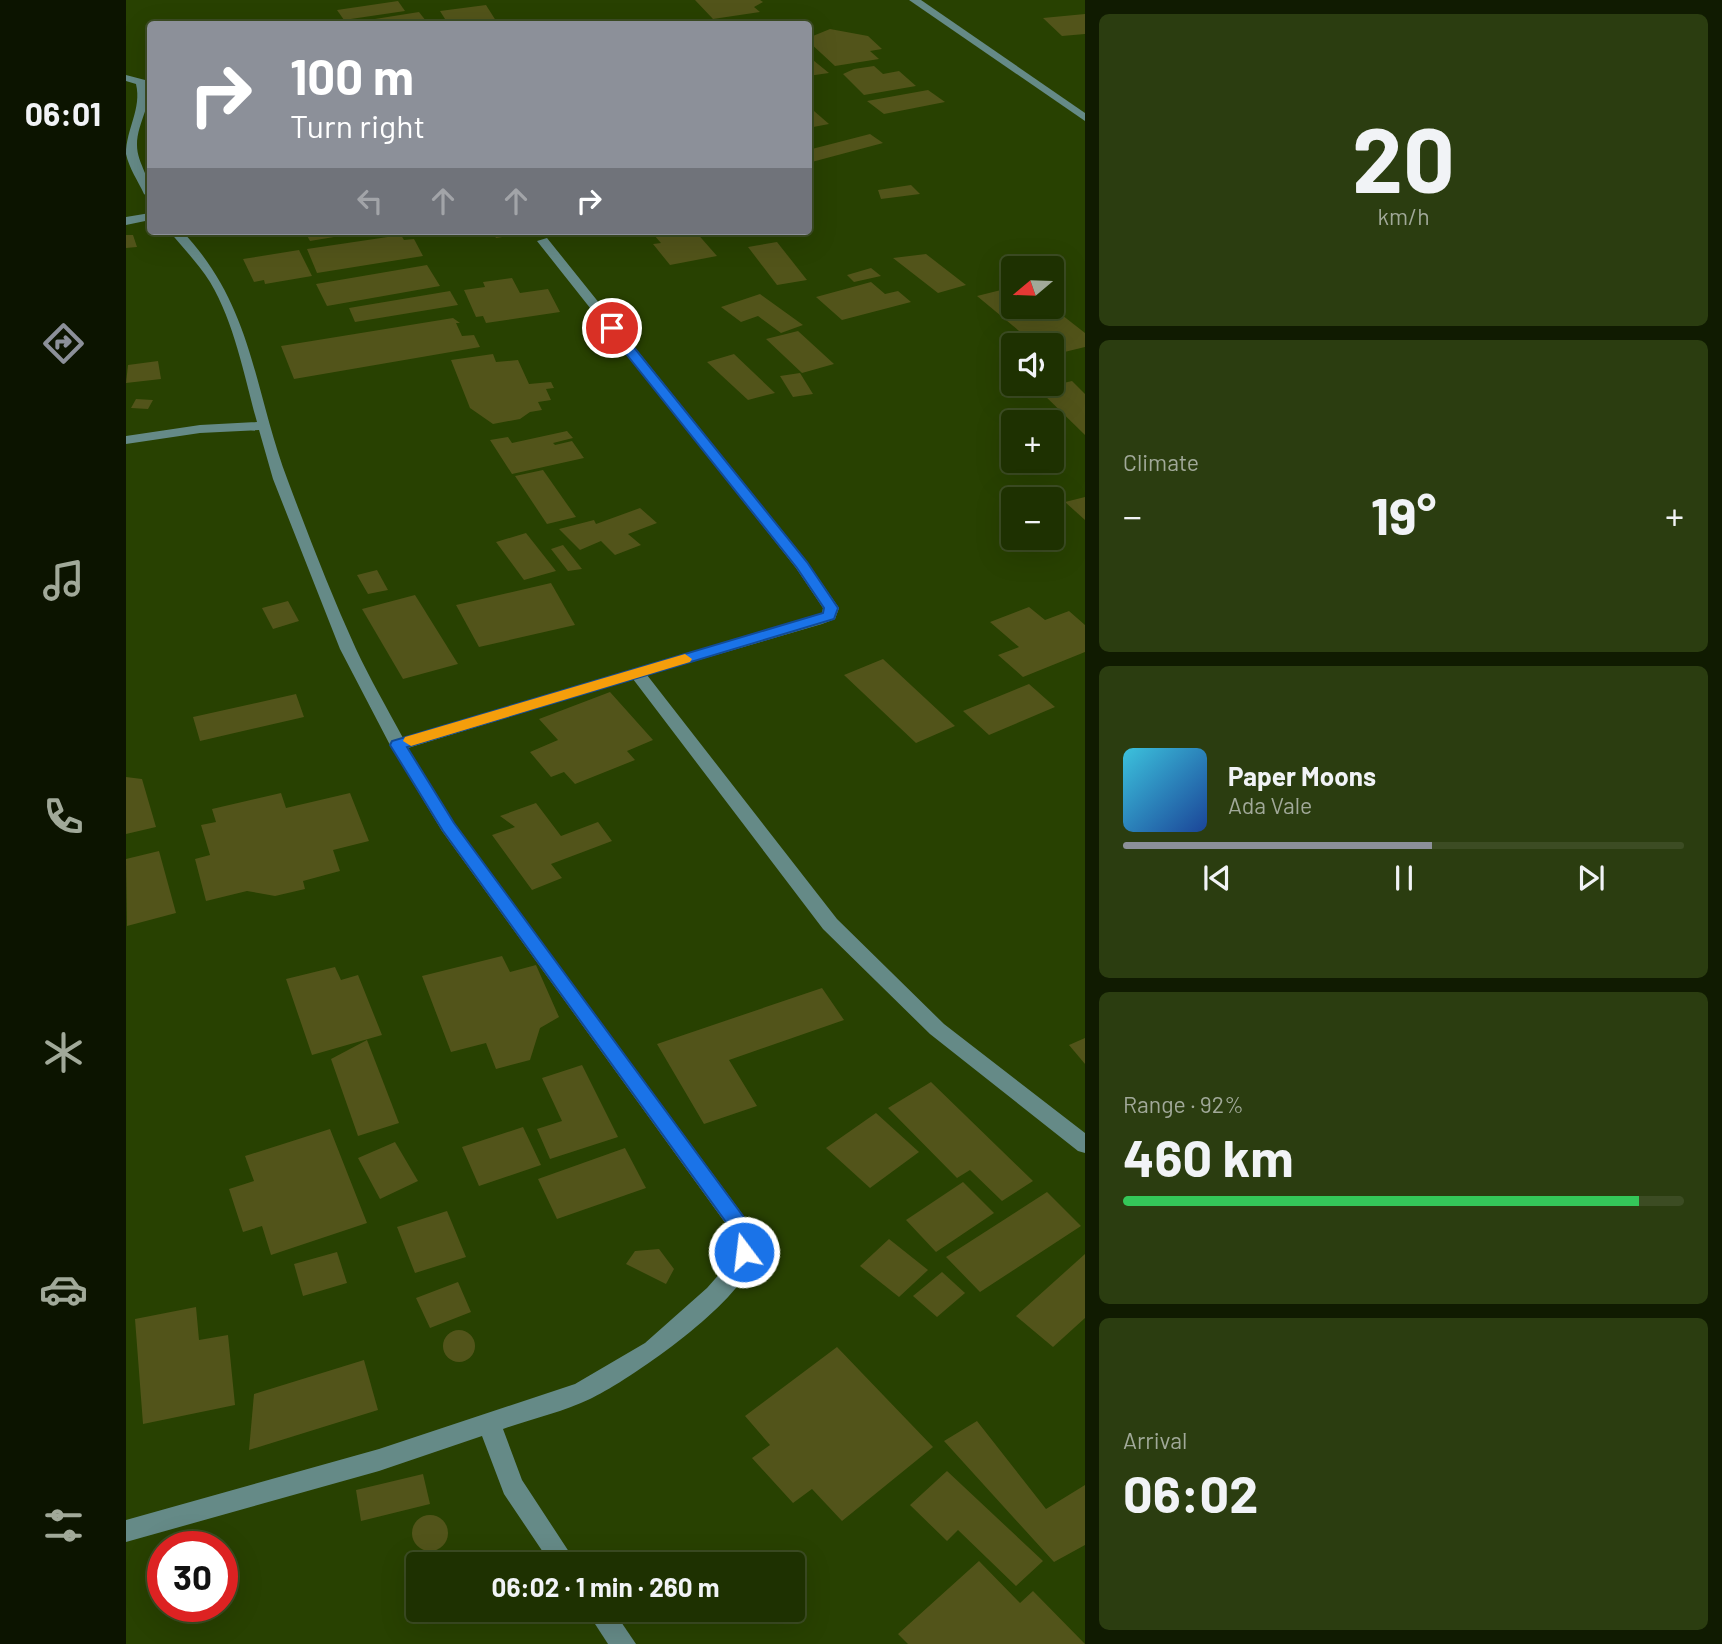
<!DOCTYPE html>
<html lang="en">
<head>
<meta charset="utf-8">
<style>
  body { margin:0; font-family:Barlow,sans-serif; background:#2b3d10; color:#f1f3f6; height:100vh; display:flex; flex-direction:column; font-size:26px; white-space:nowrap }
  * { box-sizing:border-box; margin:0 }
  p { font-size:23px; color:#a1a999 }
  .icon { flex:none; width:38px; height:38px; fill:none; stroke:currentColor; stroke-width:2; stroke-linecap:round; stroke-linejoin:round }
  .map { position:relative; flex:1; overflow:hidden }
  .sheet { display:flex; flex-direction:column; gap:14px; padding:14px; background:#101b01; width:637px }
  .sheet>* { flex:none }
  .top-card { position:absolute; left:21px; top:21px; width:665px; height:214px; border-radius:7px; box-shadow:0 7px 28px #0002,0 0 0 2px #3c4c23; background:#8c9099; color:#fff; overflow:hidden }
  .needle { width:46px; rotate:251deg }
  .buttons { position:absolute; left:875px; top:256px; display:grid; gap:14px }
  .buttons a { display:grid; place-items:center; width:63px; height:63px; border-radius:7px; background:#1e3101; box-shadow:0 7px 28px #0002,0 0 0 2px #3c4c23; font-size:35px }
  .speed { position:absolute; left:21px; top:1531px; display:flex; gap:14px; font-size:35px; font-weight:700; text-align:center }
  .speed>* { display:grid; place-content:center; width:91px; height:91px; border-radius:50%; background:#1e3101; box-shadow:0 7px 28px #0002,0 0 0 2px #3c4c23; line-height:1 }
  .speed .limit { border:10px solid #d22; background:#fff; color:#111 }
  .pin { position:absolute; display:grid; place-items:center; width:60px; height:60px; color:#fff; margin:-30px; border:4px solid #fff; border-radius:50%; box-shadow:0 2px 7px #0007 }
  .me { position:absolute; width:77px; margin:-38px; rotate:345deg; stroke-linejoin:round; filter:drop-shadow(0 0 5px #0008) }
  .turn { display:flex; align-items:center; gap:24px; height:147px; padding:0 28px; font-size:32px }
  .turn .icon { width:91px; height:91px; stroke-width:2.5 }
  .turn b { display:block; font-size:49px; line-height:60px }
  .lanes { display:flex; align-items:center; height:66px; padding:0 28px; background:#0003; justify-content:center; gap:35px; direction:ltr }
  .lanes .off { opacity:.35 }
  .big { font-size:52px; font-weight:700; line-height:1.1 }
  .sheet .widget { flex:1; display:flex; flex-direction:column; justify-content:center; gap:10px; min-width:0; padding:0 24px; border-radius:10px; background:#2b3d10 }
  .sheet .dial { align-items:center; gap:0 }
  .dial b { font-size:91px; line-height:1 }
  .song { display:flex; align-items:center; gap:21px }
  .cover { width:84px; height:84px; border-radius:10px; background:linear-gradient(135deg,hsl(190 70% 55%),hsl(220 70% 35%)) }
  .played { height:7px; border-radius:4px; background:linear-gradient(90deg,#8c9099 55%,#3c4c23 55%) }
  .keys { display:flex; justify-content:space-around; direction:ltr }
  .heat { display:flex; justify-content:space-between; align-items:center; font-size:38px; direction:ltr }
  .charge { height:10px; border-radius:5px; background:linear-gradient(90deg,#34c759 92%,#3c4c23 0) }
  .trip { position:absolute; left:280px; top:1552px; width:399px; height:70px; border-radius:7px; background:#1e3101; box-shadow:0 7px 28px #0002,0 0 0 2px #3c4c23; font-weight:700; line-height:70px; text-align:center }
  main { display:flex; flex:1; min-height:0 }
  .tabs { display:flex; flex-direction:column; width:126px; justify-content:space-around; align-items:center; background:#0c1400; color:#a1a999 }
  .tabs .icon { width:49px; height:49px }
  .tabs .selected { color:#8c9099 }
  .tabs b { font-size:32px; color:#f1f3f6 }
  .map>svg:first-child { display:block }
</style>
</head>
<body>
<main>
<nav class="tabs">
<b>06:01</b>
<svg class="icon selected" aria-label="directions" viewBox="0 0 24 24"><path d="M12 3l9 9-9 9-9-9zM9 14v-3h6M13 9l2 2-2 2"/></svg>
<svg class="icon" aria-label="music" viewBox="0 0 24 24"><path d="M9 18V5l10-2v13"/><circle cx="6" cy="18" r="3"/><circle cx="16" cy="16" r="3"/></svg>
<svg class="icon" aria-label="phone" viewBox="0 0 24 24"><path d="M5 4h4l2 5-3 2q2 4 5 5l2-3 5 2v4C11 20 4 13 5 4z"/></svg>
<svg class="icon" aria-label="climate" viewBox="0 0 24 24"><path d="M12 3v18M4 7l16 10M4 17L20 7"/></svg>
<svg class="icon" aria-label="car" viewBox="0 0 24 24"><path d="M5 17H2v-5l4-1 3-4h7l3 4 3 1v5h-3M9 17h6M6 11h13"/><circle cx="7" cy="17" r="2"/><circle cx="17" cy="17" r="2"/></svg>
<svg class="icon" aria-label="filters" viewBox="0 0 24 24"><path d="M4 7h16M4 17h16"/><circle cx="9" cy="7" r="2"/><circle cx="15" cy="17" r="2"/></svg>
</nav>
<div class="map">
<svg width="959" height="1644" viewBox="0 0 959 1644">
  <rect width="100%" height="100%" fill="#284101"/>
  <g fill="#52541a">
    <polygon points="569,0 634,0 637,2 628,7 634,12 587,19"/>
    <polygon points="272,1 279,11 218,20 211,10"/>
    <polygon points="360,5 372,24 344,24 333,19 319,19 314,11"/>
    <polygon points="293,12 300,21 275,24 232,24 230,22"/>
    <polygon points="959,14 959,34 936,36 917,18"/>
    <polygon points="704,29 742,36 756,49 744,51 753,59 709,66 682,41 682,38"/>
    <polygon points="682,56 703,73 682,76"/>
    <polygon points="748,66 757,74 773,71 790,86 738,95 717,74 728,69"/>
    <polygon points="802,90 819,102 758,114 741,101"/>
    <polygon points="688,111 703,124 682,128 682,112"/>
    <polygon points="744,134 757,143 682,163 682,150"/>
    <polygon points="785,185 794,194 755,199 752,190"/>
    <polygon points="205,231 208,237 184,241 179,232"/>
    <polygon points="366,231 394,231 396,234 370,238"/>
    <polygon points="551,231 569,231 591,256 544,265 527,244 535,243 528,235"/>
    <polygon points="0,235 7,235 11,247 0,248"/>
    <polygon points="275,235 278,240 288,239 297,256 191,273 181,249"/>
    <polygon points="651,242 681,280 651,285 622,247"/>
    <polygon points="173,250 186,276 139,284 138,280 128,282 117,259"/>
    <polygon points="800,254 840,285 812,293 767,258"/>
    <polygon points="301,265 314,286 201,306 190,284"/>
    <polygon points="745,268 755,276 728,282 721,275"/>
    <polygon points="386,278 394,293 422,289 434,312 360,323 357,316 350,317 338,290 359,287 357,282"/>
    <polygon points="745,282 759,294 772,291 785,302 716,320 690,297"/>
    <polygon points="887,287 887,306 913,306 918,310 927,308 959,333 959,347 926,355 926,345 910,345 851,296"/>
    <polygon points="324,291 332,305 229,322 223,308"/>
    <polygon points="634,294 677,325 655,333 632,316 615,322 595,307"/>
    <polygon points="327,318 334,323 330,323 336,336 348,335 354,347 168,379 155,346"/>
    <polygon points="672,331 708,364 676,373 640,339"/>
    <polygon points="367,354 370,362 392,360 403,384 425,382 428,388 420,389 425,400 412,402 416,410 404,412 394,419 367,424 344,408 325,360"/>
    <polygon points="608,354 649,393 622,400 581,362"/>
    <polygon points="32,361 35,379 0,383 2,365"/>
    <polygon points="674,373 687,394 667,397 654,376"/>
    <polygon points="946,381 959,394 959,435 912,389"/>
    <polygon points="10,399 27,400 22,409 5,408"/>
    <polygon points="441,431 447,438 427,443 429,445 446,441 458,458 386,474 364,440 382,437 386,443"/>
    <polygon points="417,470 450,517 421,524 389,476"/>
    <polygon points="959,497 959,520 939,502"/>
    <polygon points="514,508 531,523 502,534 515,545 489,555 475,541 454,550 433,529 468,520 470,524"/>
    <polygon points="400,533 430,571 398,580 370,542"/>
    <polygon points="437,545 456,569 442,571 425,549"/>
    <polygon points="251,570 262,590 242,594 231,575"/>
    <polygon points="425,583 449,625 353,647 330,605"/>
    <polygon points="289,595 332,664 277,679 236,609"/>
    <polygon points="162,601 173,621 147,629 136,608"/>
    <polygon points="903,607 919,620 943,611 959,625 959,652 897,677 872,655 893,647 864,622"/>
    <polygon points="757,659 829,726 790,743 718,675"/>
    <polygon points="903,684 929,707 863,735 837,711"/>
    <polygon points="484,692 527,740 501,751 509,760 449,784 438,772 425,777 404,752 432,740 413,719"/>
    <polygon points="170,694 178,717 74,741 67,717"/>
    <polygon points="0,777 16,779 30,827 0,834"/>
    <polygon points="155,793 160,808 224,793 243,841 207,850 214,871 177,881 179,889 149,896 121,891 80,901 69,859 84,855 75,825 90,822 86,809"/>
    <polygon points="410,803 435,836 472,822 486,841 425,864 436,878 406,890 366,835 389,827 374,816"/>
    <polygon points="33,851 50,913 1,926 0,859"/>
    <polygon points="376,956 384,972 410,965 433,1017 414,1028 404,1060 370,1069 360,1043 325,1052 296,976"/>
    <polygon points="209,967 215,980 232,975 256,1035 186,1055 160,979"/>
    <polygon points="696,988 718,1020 603,1060 631,1106 578,1124 531,1044"/>
    <polygon points="959,1038 959,1064 943,1045"/>
    <polygon points="241,1040 273,1123 232,1136 205,1059"/>
    <polygon points="456,1065 492,1137 424,1159 411,1129 436,1121 416,1078"/>
    <polygon points="805,1082 907,1181 876,1201 844,1170 831,1178 762,1108"/>
    <polygon points="750,1113 793,1152 744,1188 700,1148"/>
    <polygon points="397,1127 415,1165 353,1186 336,1147"/>
    <polygon points="204,1129 241,1223 145,1255 136,1226 117,1232 103,1189 128,1181 119,1156"/>
    <polygon points="269,1142 292,1181 254,1199 232,1158"/>
    <polygon points="499,1148 520,1188 431,1219 412,1179"/>
    <polygon points="837,1182 868,1213 810,1252 780,1220"/>
    <polygon points="921,1192 955,1226 854,1292 820,1257"/>
    <polygon points="321,1211 340,1257 289,1273 271,1227"/>
    <polygon points="763,1239 802,1270 773,1297 734,1266"/>
    <polygon points="533,1249 548,1269 540,1284 500,1264 509,1251"/>
    <polygon points="211,1252 221,1283 177,1296 168,1264"/>
    <polygon points="959,1254 959,1318 927,1347 890,1316"/>
    <polygon points="816,1272 839,1293 811,1317 787,1296"/>
    <polygon points="332,1282 345,1312 304,1328 290,1298"/>
    <polygon points="70,1307 73,1340 102,1335 109,1405 17,1424 9,1319"/>
    <circle cx="333" cy="1346" r="16"/>
    <polygon points="711,1347 807,1447 716,1521 686,1489 667,1503 626,1458 644,1445 619,1416"/>
    <polygon points="238,1360 252,1410 123,1450 128,1394"/>
    <polygon points="851,1421 920,1509 959,1485 959,1545 928,1562 818,1441"/>
    <polygon points="821,1471 917,1561 890,1586 832,1530 821,1541 784,1505"/>
    <polygon points="297,1474 304,1504 235,1521 230,1490"/>
    <circle cx="304" cy="1533" r="18"/>
    <polygon points="853,1561 894,1603 907,1591 959,1644 782,1644 772,1634"/>
  </g>
  <g fill="none" stroke-linecap="round" stroke-linejoin="round">
    <g fill="#658a87" fill-rule="evenodd">
      <polygon points="783,0 795,0 959,113 959,121"/>
      <path d="M 0,75 L 19,80 C 29,103 11,121 11,145 C 11,164 26,178 24,198 L 18,194 C 12,181 3,168 0,154 C 0,129 16,109 10,84 L 0,81 Z"/>
      <polygon points="24,213 24,220 0,225 0,217"/>
      <path d="M 43,231 L 56,231 C 128,307 127,389 162,481 C 183,537 205,594 230,649 C 244,679 261,708 277,738 L 696,613 L 697,608 L 670,568 L 411,241 L 421,238 L 681,562 L 713,608 L 709,619 L 696,624 L 521,675 L 711,919 L 818,1024 L 959,1133 L 959,1153 L 952,1151 L 804,1034 L 697,929 L 507,679 L 282,748 L 328,823 L 617,1215 C 622,1224 628,1240 628,1251 C 630,1294 501,1382 464,1399 C 437,1412 405,1419 377,1429 L 396,1480 L 451,1564 L 425,1564 L 378,1494 L 356,1436 L 253,1471 L 0,1542 L 0,1520 L 253,1449 L 449,1384 L 519,1343 L 581,1288 L 604,1262 L 607,1252 L 600,1224 L 316,831 L 264,745 L 214,649 L 147,479 L 133,430 L 74,433 L 0,444 L 0,436 L 74,425 L 131,422 C 118,376 109,324 84,282 C 72,263 57,248 43,231 Z"/>
      <polygon points="460,1610 487,1610 510,1644 482,1644"/>
    </g>
  </g>
  <path fill="#1a73e8" stroke="#114b97" stroke-width="2" d="M 481,325 L 490,325 L 681,562 L 712,608 L 708,619 L 281,747 L 328,823 L 617,1216 C 623,1228 631,1245 624,1258 L 618,1261 L 611,1258 L 602,1225 L 317,831 L 264,745 L 266,741 L 697,613 L 698,608 L 671,568 L 481,330 Z"/>
  <polygon fill="#f59e0b" points="559,654 566,659 564,662 285,746 277,741 279,737"/>
</svg>
<div class="buttons">
<a><svg class="needle" viewBox="-14 -14 28 28"><path d="M0-13l5 13h-10z" fill="#e53935"/><path d="M0 13l5-13h-10z" fill="#a1a999"/></svg></a>
<a><svg class="icon" aria-label="sound" viewBox="0 0 24 24"><path d="M4 9h4l5-4v14l-5-4H4zM17 9q2 3 0 6"/></svg></a>
<a>+</a>
<a>−</a>
</div>
<div class="speed"><div class="limit">30</div></div>
<div class="pin" style="left:486px;top:328px;background:#d93025"><svg class="icon" aria-label="arrive" viewBox="0 0 24 24"><path d="M6 21V4h12l-3 4 3 4H6"/></svg></div>
<svg class="me" style="left:618px;top:1252px" viewBox="-20 -20 40 40"><circle r="17" fill="#1a73e8" stroke="#fff" stroke-width="3"/><path d="M0-11L8 9 0 5-8 9z" fill="#fff"/></svg>
<div class="trip">06:02 · 1 min · 260 m</div>
<div class="top-card">
<div class="turn"><svg class="icon" aria-label="right" viewBox="0 0 24 24"><path d="M7 20v-9h11M14 6l5 5-5 5"/></svg><div><b>100 m</b>Turn right</div></div>
<div class="lanes"><svg class="icon off" aria-label="left" viewBox="0 0 24 24"><path d="M17 20v-9H6M10 6l-5 5 5 5"/></svg><svg class="icon off" aria-label="ahead" viewBox="0 0 24 24"><path d="M12 20V5M6 11l6-6 6 6"/></svg><svg class="icon off" aria-label="ahead" viewBox="0 0 24 24"><path d="M12 20V5M6 11l6-6 6 6"/></svg><svg class="icon" aria-label="right" viewBox="0 0 24 24"><path d="M7 20v-9h11M14 6l5 5-5 5"/></svg></div>
</div>
</div>
<section class="sheet">
<div class="widget dial"><b>20</b><p>km/h</p></div>
<div class="widget"><p>Climate</p>
<div class="heat"><a>−</a><b class="big">19°</b><a>+</a></div>
</div>
<div class="widget">
<div class="song"><i class="cover"></i><div><b>Paper Moons</b><p>Ada Vale</p></div></div>
<div class="played"></div>
<div class="keys"><svg class="icon" aria-label="previous" viewBox="0 0 24 24"><path d="M18 5L8 12l10 7zM5 5v14"/></svg><svg class="icon" aria-label="pause" viewBox="0 0 24 24"><path d="M8 5v14M16 5v14"/></svg><svg class="icon" aria-label="next" viewBox="0 0 24 24"><path d="M6 5l10 7-10 7zM19 5v14"/></svg></div>
</div>
<div class="widget"><p>Range · 92%</p><b class="big">460 km</b><div class="charge"></div></div>
<div class="widget"><p>Arrival</p><b class="big">06:02</b></div>
</section>
</main>
</body>
</html>
